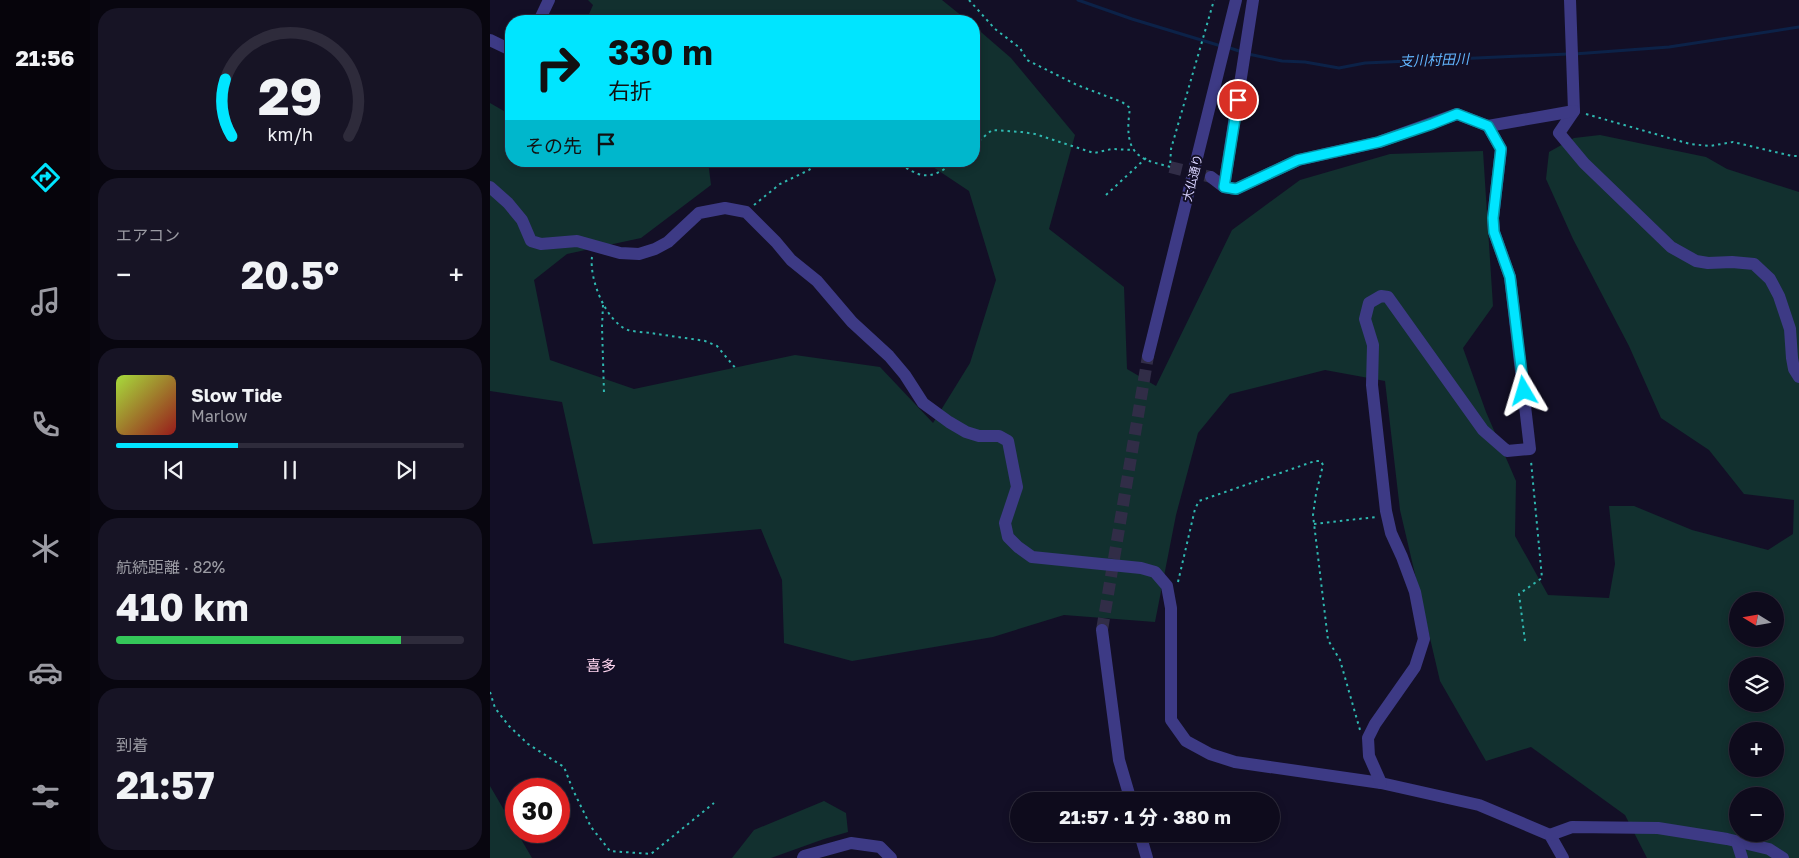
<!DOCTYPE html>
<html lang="ja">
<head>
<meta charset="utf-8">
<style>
  body { margin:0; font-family:"Golos Text","Noto Sans JP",sans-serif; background:#171425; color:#f1f3f6; height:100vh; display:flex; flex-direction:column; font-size:19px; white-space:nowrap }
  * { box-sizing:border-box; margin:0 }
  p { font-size:16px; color:#9b9ba3 }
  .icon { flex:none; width:28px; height:28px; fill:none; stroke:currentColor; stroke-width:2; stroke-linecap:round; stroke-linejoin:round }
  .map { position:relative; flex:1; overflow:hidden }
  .side { display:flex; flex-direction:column; gap:8px; padding:8px; background:#08060f; width:400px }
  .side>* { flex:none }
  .banner { position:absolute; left:15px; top:15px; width:475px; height:152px; border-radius:20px; box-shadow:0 2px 8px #0003,0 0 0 1px #2e2b3b; background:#00e5ff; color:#111; overflow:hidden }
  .needle { width:32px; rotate:281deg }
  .controls { position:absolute; left:1239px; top:592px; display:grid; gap:10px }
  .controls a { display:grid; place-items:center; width:55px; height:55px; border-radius:50%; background:#0e0b1c; box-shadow:0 2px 8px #0003,0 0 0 1px #2e2b3b; font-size:25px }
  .speed { position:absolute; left:15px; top:778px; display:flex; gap:10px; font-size:25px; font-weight:700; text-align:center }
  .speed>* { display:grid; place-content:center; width:65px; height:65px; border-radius:50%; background:#0e0b1c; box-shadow:0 2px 8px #0003,0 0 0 1px #2e2b3b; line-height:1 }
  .speed .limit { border:8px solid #d22; background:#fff; color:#111 }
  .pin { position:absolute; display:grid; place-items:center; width:42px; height:42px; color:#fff; margin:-21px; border:2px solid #fff; border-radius:50%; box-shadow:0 1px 5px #0007 }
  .me { position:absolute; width:55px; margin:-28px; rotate:353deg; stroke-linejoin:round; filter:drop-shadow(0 0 4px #0008) }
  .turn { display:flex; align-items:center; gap:18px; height:105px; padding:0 20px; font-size:22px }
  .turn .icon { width:65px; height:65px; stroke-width:2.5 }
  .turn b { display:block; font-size:35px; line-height:42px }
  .then { display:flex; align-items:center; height:48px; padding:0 20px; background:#0003; gap:10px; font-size:19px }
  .big { font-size:38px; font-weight:700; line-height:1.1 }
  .side .card { flex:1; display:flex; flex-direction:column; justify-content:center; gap:8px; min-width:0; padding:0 18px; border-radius:20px; background:#171425 }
  .side .dial { align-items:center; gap:0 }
  .dial svg { height:130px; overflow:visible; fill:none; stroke:#2e2b3b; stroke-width:7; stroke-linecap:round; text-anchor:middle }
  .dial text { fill:#f1f3f6; stroke:none }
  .song { display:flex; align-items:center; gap:15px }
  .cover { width:60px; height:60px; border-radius:8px; background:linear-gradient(135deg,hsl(80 70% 55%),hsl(0 70% 35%)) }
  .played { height:5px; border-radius:2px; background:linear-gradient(90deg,#00e5ff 35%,#2e2b3b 35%) }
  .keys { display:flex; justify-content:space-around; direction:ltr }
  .heat { display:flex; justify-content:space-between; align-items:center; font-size:28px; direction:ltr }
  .charge { height:8px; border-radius:4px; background:linear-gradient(90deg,#34c759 82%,#2e2b3b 0) }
  .trip { position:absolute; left:520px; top:792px; width:270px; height:50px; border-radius:25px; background:#0e0b1c; box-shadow:0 2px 8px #0003,0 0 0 1px #2e2b3b; font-weight:700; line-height:50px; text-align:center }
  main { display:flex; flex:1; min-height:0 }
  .tabs { display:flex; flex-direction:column; width:90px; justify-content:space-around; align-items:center; background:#06040b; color:#9b9ba3 }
  .tabs .icon { width:35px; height:35px }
  .tabs .current { color:#00e5ff }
  .tabs b { font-size:22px; color:#f1f3f6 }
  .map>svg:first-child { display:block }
</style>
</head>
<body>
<main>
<nav class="tabs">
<b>21:56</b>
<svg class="icon current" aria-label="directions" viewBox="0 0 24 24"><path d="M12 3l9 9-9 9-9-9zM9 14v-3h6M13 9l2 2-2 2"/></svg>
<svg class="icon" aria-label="music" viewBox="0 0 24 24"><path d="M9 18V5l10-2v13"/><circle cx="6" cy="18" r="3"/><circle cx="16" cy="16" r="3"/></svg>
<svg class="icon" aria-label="phone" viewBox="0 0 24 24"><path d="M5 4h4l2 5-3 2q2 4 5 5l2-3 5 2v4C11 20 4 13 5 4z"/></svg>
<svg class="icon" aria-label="climate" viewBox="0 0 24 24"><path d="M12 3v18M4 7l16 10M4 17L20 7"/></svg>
<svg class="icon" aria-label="car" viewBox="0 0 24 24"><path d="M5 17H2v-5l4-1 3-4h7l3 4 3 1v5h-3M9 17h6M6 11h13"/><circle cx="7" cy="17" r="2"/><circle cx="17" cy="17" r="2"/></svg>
<svg class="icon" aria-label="filters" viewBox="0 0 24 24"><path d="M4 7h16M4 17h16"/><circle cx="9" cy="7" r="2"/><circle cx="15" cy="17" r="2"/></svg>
</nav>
<section class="side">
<div class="card dial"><svg viewBox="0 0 100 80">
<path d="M14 69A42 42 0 1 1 86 69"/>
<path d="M14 69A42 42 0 0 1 10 34" stroke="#00e5ff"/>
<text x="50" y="56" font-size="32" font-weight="700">29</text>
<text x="50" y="72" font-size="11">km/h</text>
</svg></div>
<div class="card"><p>エアコン</p>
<div class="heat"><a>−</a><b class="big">20.5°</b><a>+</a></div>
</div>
<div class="card">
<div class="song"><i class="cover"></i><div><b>Slow Tide</b><p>Marlow</p></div></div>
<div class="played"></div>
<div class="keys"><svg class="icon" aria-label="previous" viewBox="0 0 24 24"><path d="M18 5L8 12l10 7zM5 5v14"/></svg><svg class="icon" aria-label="pause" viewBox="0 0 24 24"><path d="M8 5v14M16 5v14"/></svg><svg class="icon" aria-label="next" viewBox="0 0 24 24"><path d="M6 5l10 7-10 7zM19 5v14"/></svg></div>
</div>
<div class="card"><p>航続距離 · 82%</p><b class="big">410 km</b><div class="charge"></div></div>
<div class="card"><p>到着</p><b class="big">21:57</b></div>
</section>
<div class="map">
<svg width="1309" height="858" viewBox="0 0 1309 858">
  <rect width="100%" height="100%" fill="#130f26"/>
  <g fill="#12302f" fill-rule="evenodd">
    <polygon points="98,0 452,0 478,21 96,21 103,5"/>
    <path d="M 484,26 L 521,58 L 585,135 L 559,229 L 634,287 L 637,369 L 666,386 L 742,230 L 810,180 L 900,154 L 993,151 L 1003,306 L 973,348 L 996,412 L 1026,481 L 1025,536 L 1058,595 L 1119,598 L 1125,564 L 1119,506 L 1144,506 L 1202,530 L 1278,550 L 1303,534 L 1304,500 L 1254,494 L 1219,450 L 1171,418 L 1139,346 L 1083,239 L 1056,179 L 1059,152 L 1084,138 L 1110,135 L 1216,157 L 1237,169 L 1309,192 L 1309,858 L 1157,858 L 1135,815 L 1041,747 L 996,761 L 950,681 L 910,510 L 895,381 L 835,370 L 740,394 L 708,433 L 686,515 L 665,622 L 574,615 L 503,637 L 362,661 L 294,643 L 292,580 L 271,529 L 103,544 L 72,402 L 0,391 L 0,103 L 21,115 L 21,161 L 218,161 L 221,185 L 151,238 L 77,254 L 44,280 L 60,360 L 144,389 L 305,355 L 390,367 L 443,423 L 480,363 L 506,280 L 479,191 L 434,161 L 484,161 ZM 1248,601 L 1285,601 L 1285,639 L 1248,639 ZM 1248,666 L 1285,666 L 1285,704 L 1248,704 ZM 1248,731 L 1285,731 L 1285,769 L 1248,769 ZM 1248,796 L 1285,796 L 1285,834 L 1248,834 Z"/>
    <polygon points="0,786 42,858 0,858"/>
    <polygon points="334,801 356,813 358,832 334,839 281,858 242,858 264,830"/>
  </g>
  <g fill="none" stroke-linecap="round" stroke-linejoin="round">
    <g stroke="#0c2248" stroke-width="3">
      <polyline points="588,0 642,19 731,46"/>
      <polyline points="737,47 752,52"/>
      <polyline points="758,54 792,61 815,62 849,68 875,63 1078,54"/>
      <polyline points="1084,54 1179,47 1309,27"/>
    </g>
    <g stroke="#312d47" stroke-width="12" stroke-dasharray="12 6" stroke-linecap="butt">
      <polyline points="680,167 721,177"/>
      <polyline points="612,630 658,356"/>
    </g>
    <g stroke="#2fb8b0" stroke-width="2" stroke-dasharray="2.5 4" stroke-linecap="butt">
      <path d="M 479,0 L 505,29 L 530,48 L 537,60 L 587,85 L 632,102 L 640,108 C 638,123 635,146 650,156 C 657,162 671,164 680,167 L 681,149 L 724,0"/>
      <polyline points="1096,114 1200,144 1220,146 1243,142 1302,156 1309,156"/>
      <polyline points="484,145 502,130 532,132 545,134 604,153 622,149 644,150"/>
      <path d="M 405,161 C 430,177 439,183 465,161"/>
      <polyline points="616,195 656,158"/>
      <polyline points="264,205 290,184 319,170 331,161"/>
      <path d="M 102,257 C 99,279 116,322 138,330 C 145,332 154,332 161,333 C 179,336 197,338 215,341 L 227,346 L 247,370"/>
      <polyline points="113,305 112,327 114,393"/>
      <polyline points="824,524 886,517"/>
      <polyline points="688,582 705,509 709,501 825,461 831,461 833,465 826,494 823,515 838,640 850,660 870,730"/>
      <polyline points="1035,641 1029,594 1052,578 1041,461"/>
      <polyline points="0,692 5,708 19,726 38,744 74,767 83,790 101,827 120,851 161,854 224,803"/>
    </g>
    <g stroke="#3d3a85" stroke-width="12">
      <polyline points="1080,0 1084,111 1069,133 1094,163 1181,247 1206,261 1218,263 1242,262 1264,264 1280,279 1289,296 1300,329 1302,358 1304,369 1309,377"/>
      <polyline points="49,21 59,0"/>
      <polyline points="0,40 21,50"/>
      <polyline points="721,177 734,187 746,189 808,160 889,142 967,114 998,126 1084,111"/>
      <polyline points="0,187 18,203 32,220 41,241 51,244 87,241 130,253 149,254 165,249 178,242 209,213 235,208 256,212 286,242 301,260 327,281 362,322 399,356 415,375 433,403 459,422 476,432 489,436 509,436 518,441 527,487 515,523 518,537 528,547 542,557 651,568 665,572 677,586 681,608 681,720 696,741 720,754 745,762 891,783 989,805 1060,835 1073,858"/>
      <polyline points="734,187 763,0"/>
      <polyline points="658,356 746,0"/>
      <polyline points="612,630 629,760 641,801"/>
      <polyline points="891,783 879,756 878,738 885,724 925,667 934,639 925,592 912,557 901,533 896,511 882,385 883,345 875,319 879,303 891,296 898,297 993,430 1017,451 1040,449 1020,277 1004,232 1003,218 1011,149 998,126"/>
      <polyline points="650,834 657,858"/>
      <polyline points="1060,835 1082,827 1168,828 1237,839 1279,849 1293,858"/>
      <polyline points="1247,842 1252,858"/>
      <polyline points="313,858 314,856 361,843 390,847 401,858"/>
    </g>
  </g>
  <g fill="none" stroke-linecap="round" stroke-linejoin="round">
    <defs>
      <polyline id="route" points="748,100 734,187 746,189 808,160 889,142 942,124 967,114 998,126 1011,149 1003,218 1004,232 1020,277 1034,391"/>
    </defs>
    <use href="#route" stroke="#0095a6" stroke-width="12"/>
    <use href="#route" stroke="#00e5ff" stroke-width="9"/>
  </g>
  <g text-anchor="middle" stroke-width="4" stroke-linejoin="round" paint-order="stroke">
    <g font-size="12" fill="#d9d4ff" stroke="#130f26">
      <text transform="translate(703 178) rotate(-76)" y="4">大仏通り</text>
    </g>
    <g font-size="14" font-style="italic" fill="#62b6ff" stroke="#130f26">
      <text transform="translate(944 60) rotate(-2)" y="5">支川村田川</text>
    </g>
    <g font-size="15" fill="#ffd6f0" stroke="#130f26">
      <text x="111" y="671">喜多</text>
    </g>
  </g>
</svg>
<div class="controls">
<a><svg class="needle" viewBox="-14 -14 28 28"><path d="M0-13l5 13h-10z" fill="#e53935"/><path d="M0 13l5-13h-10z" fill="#9b9ba3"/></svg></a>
<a><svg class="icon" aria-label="layers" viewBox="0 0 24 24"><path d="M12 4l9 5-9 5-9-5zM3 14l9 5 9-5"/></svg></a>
<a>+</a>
<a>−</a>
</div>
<div class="speed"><div class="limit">30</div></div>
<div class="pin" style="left:748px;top:100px;background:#d93025"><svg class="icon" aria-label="arrive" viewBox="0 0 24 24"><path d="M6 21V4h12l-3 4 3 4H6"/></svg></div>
<svg class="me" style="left:1034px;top:391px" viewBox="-20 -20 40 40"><path d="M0-17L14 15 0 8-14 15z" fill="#00e5ff" stroke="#fff" stroke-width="4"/></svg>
<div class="trip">21:57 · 1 分 · 380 m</div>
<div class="banner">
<div class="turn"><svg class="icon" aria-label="right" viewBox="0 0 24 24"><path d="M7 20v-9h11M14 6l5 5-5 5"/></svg><div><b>330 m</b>右折</div></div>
<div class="then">その先<svg class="icon" aria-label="arrive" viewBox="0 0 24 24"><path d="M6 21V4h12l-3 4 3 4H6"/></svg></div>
</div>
</div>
</main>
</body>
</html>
